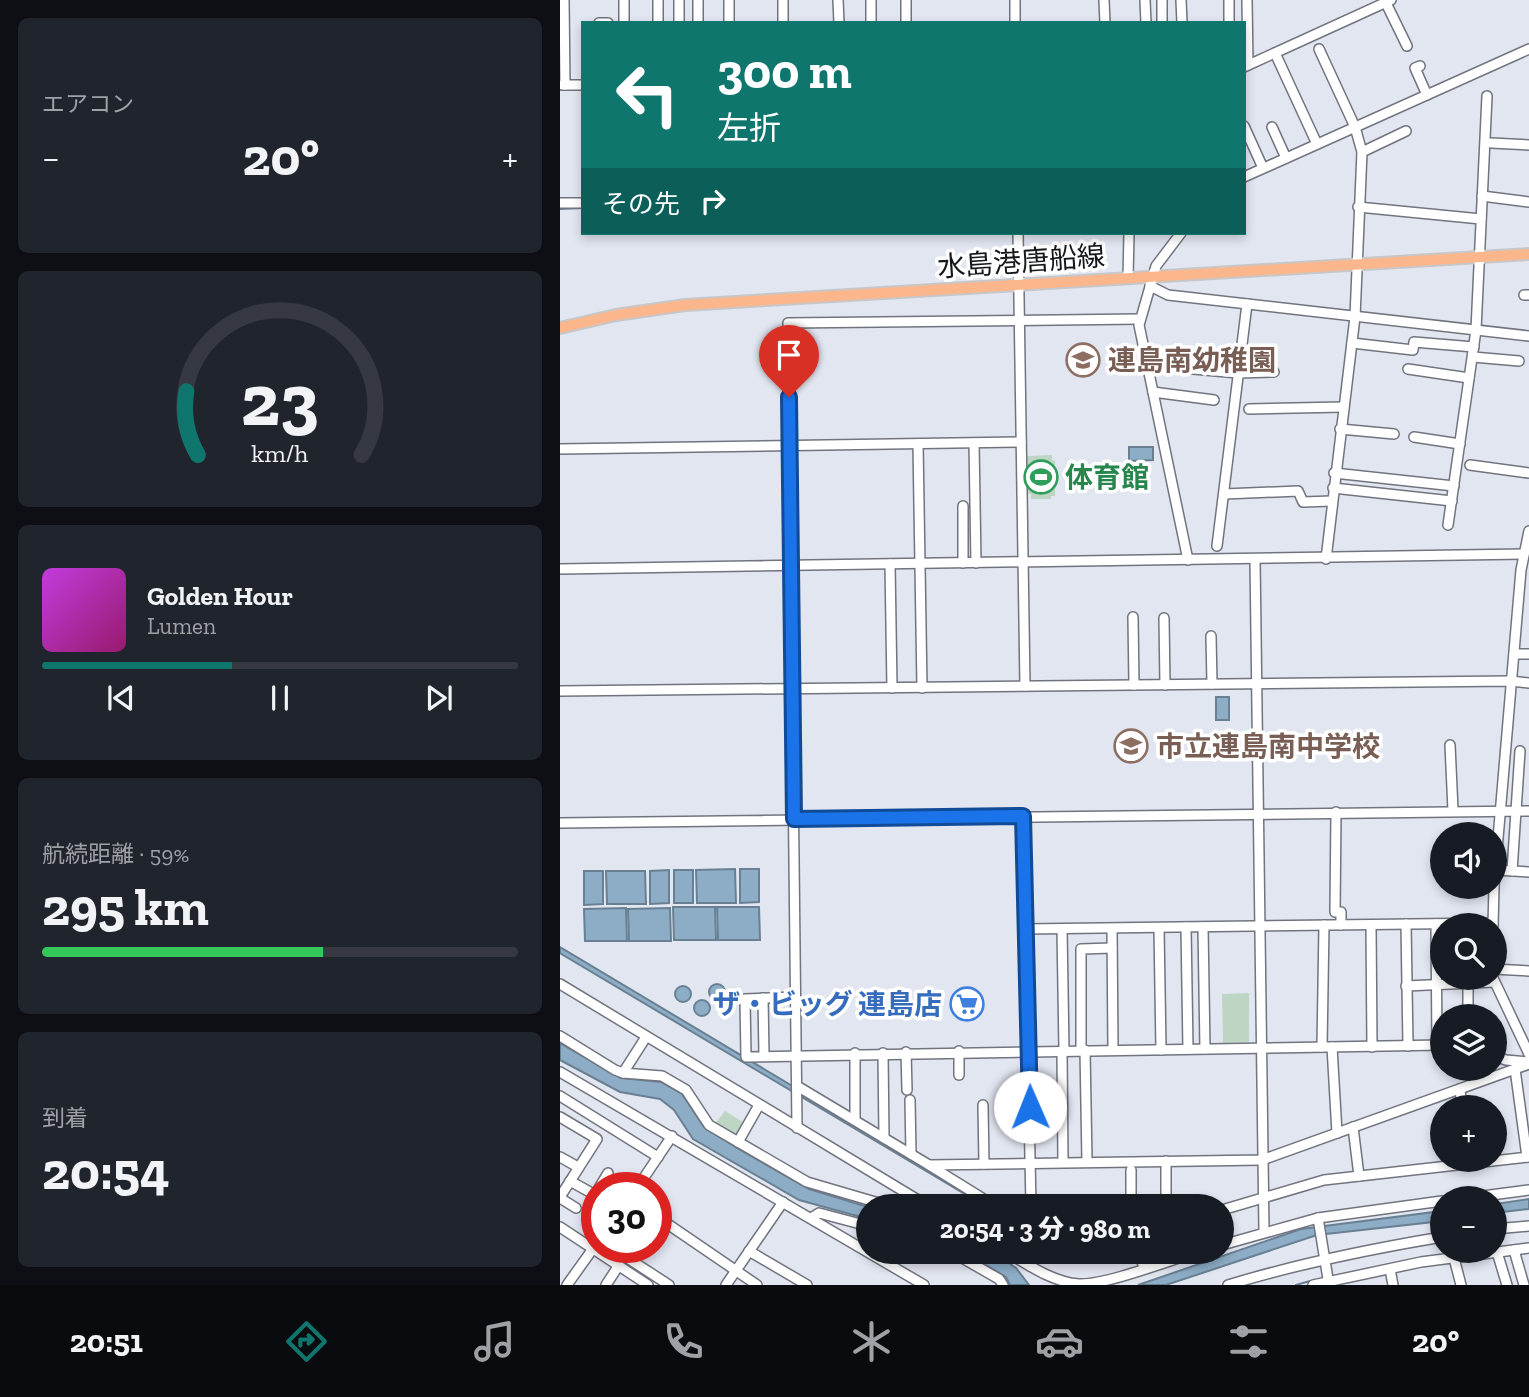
<!DOCTYPE html>
<html lang="ja">
<head>
<meta charset="utf-8">
<style>
  body { margin:0; font-family:"Zilla Slab","Noto Sans JP",serif; background:#20242c; color:#f1f3f6; height:100vh; display:flex; flex-direction:column; font-size:26px; white-space:nowrap }
  * { box-sizing:border-box; margin:0 }
  p { font-size:23px; color:#9ea1a6 }
  .icon { flex:none; width:38px; height:38px; fill:none; stroke:currentColor; stroke-width:2; stroke-linecap:round; stroke-linejoin:round }
  .map { position:relative; flex:1; overflow:hidden }
  .details { display:flex; flex-direction:column; gap:18px; padding:18px; background:#0d0f14; width:560px }
  .details>* { flex:none }
  .banner { position:absolute; left:21px; top:21px; width:665px; height:214px; border-radius:0px; box-shadow:0 4px 10px #0003; background:#0f766e; color:#fff; overflow:hidden }
  .tools { position:absolute; left:870px; top:822px; display:grid; gap:14px }
  .tools a { display:grid; place-items:center; width:77px; height:77px; border-radius:50%; background:#171b24; box-shadow:0 4px 10px #0003; font-size:35px }
  .speed { position:absolute; left:21px; top:1172px; display:flex; gap:14px; font-size:35px; font-weight:700; text-align:center }
  .speed>* { display:grid; place-content:center; width:91px; height:91px; border-radius:50%; background:#171b24; box-shadow:0 4px 10px #0003; line-height:1 }
  .speed .limit { border:10px solid #d22; background:#fff; color:#111 }
  .pin { position:absolute; display:grid; place-items:center; width:60px; height:60px; color:#fff; margin:-72px -30px; border-radius:50% 50% 50% 0; rotate:-45deg; box-shadow:0 0 7px #0007 }
  .pin .icon { rotate:45deg }
  .me { position:absolute; width:77px; margin:-38px; rotate:359deg; stroke-linejoin:round; filter:drop-shadow(0 0 5px #0008) }
  .turn { display:flex; align-items:center; gap:24px; height:147px; padding:0 21px; font-size:32px }
  .turn .icon { width:91px; height:91px; stroke-width:2.5 }
  .turn b { display:block; font-size:49px; line-height:60px }
  .then { display:flex; align-items:center; height:66px; padding:0 21px; background:#0003; gap:14px; font-size:26px }
  .big { font-size:52px; font-weight:800; line-height:1.1 }
  .details .card { flex:1; display:flex; flex-direction:column; justify-content:center; gap:10px; min-width:0; padding:0 24px; border-radius:10px; background:#20242c }
  .details .dial { align-items:center; gap:0 }
  .dial svg { height:182px; overflow:visible; fill:none; stroke:#363941; stroke-width:7; stroke-linecap:round; text-anchor:middle }
  .dial text { fill:#f1f3f6; stroke:none }
  .song { display:flex; align-items:center; gap:21px }
  .cover { width:84px; height:84px; border-radius:10px; background:linear-gradient(135deg,hsl(290 70% 55%),hsl(320 70% 35%)) }
  .played { height:7px; border-radius:4px; background:linear-gradient(90deg,#0f766e 40%,#363941 40%) }
  .keys { display:flex; justify-content:space-around; direction:ltr }
  .heat { display:flex; justify-content:space-between; align-items:center; font-size:38px; direction:ltr }
  .charge { height:10px; border-radius:5px; background:linear-gradient(90deg,#34c759 59%,#363941 0) }
  .trip { position:absolute; left:296px; top:1194px; width:378px; height:70px; border-radius:35px; background:#171b24; box-shadow:0 4px 10px #0003; font-weight:800; line-height:70px; text-align:center }
  .dock { display:flex; height:112px; justify-content:space-around; align-items:center; background:#090b0e; color:#9ea1a6 }
  .dock .icon { width:49px; height:49px }
  .dock .on { color:#0f766e }
  .dock b { font-size:32px; color:#f1f3f6 }
  main { display:flex; flex:1; min-height:0 }
  .map>svg:first-child { display:block }
</style>
</head>
<body>
<main>
<section class="details">
<div class="card"><p>エアコン</p>
<div class="heat"><a>−</a><b class="big">20°</b><a>+</a></div>
</div>
<div class="card dial"><svg viewBox="0 0 100 80">
<path d="M14 69A42 42 0 1 1 86 69"/>
<path d="M14 69A42 42 0 0 1 9 41" stroke="#0f766e"/>
<text x="50" y="56" font-size="32" font-weight="700">23</text>
<text x="50" y="72" font-size="11">km/h</text>
</svg></div>
<div class="card">
<div class="song"><i class="cover"></i><div><b>Golden Hour</b><p>Lumen</p></div></div>
<div class="played"></div>
<div class="keys"><svg class="icon" aria-label="previous" viewBox="0 0 24 24"><path d="M18 5L8 12l10 7zM5 5v14"/></svg><svg class="icon" aria-label="pause" viewBox="0 0 24 24"><path d="M8 5v14M16 5v14"/></svg><svg class="icon" aria-label="next" viewBox="0 0 24 24"><path d="M6 5l10 7-10 7zM19 5v14"/></svg></div>
</div>
<div class="card"><p>航続距離 · 59%</p><b class="big">295 km</b><div class="charge"></div></div>
<div class="card"><p>到着</p><b class="big">20:54</b></div>
</section>
<div class="map">
<svg width="969" height="1285" viewBox="0 0 969 1285">
  <rect width="100%" height="100%" fill="#e2e6f1"/>
  <g fill="#bfd5c3">
    <polygon points="492,455 492,460 495,461 495,496 491,496 491,499 471,499 471,494 467,494 467,456"/>
    <polygon points="689,993 689,1042 663,1043 662,994"/>
    <polygon points="165,1111 186,1124 179,1135 175,1137 155,1124"/>
  </g>
  <g fill="#8dadc6" stroke="#698093" stroke-width="2">
    <polygon points="569,447 593,447 593,460 569,461"/>
    <rect x="656" y="697" width="13" height="23"/>
    <polygon points="175,869 176,903 137,903 136,870"/>
    <polygon points="180,869 199,869 199,902 180,903"/>
    <polygon points="109,870 109,903 90,904 90,871"/>
    <rect x="114" y="870" width="19" height="33"/>
    <polygon points="24,871 43,871 43,904 24,905"/>
    <polygon points="46,871 85,871 86,904 47,904"/>
    <polygon points="113,907 155,907 156,940 114,940"/>
    <polygon points="157,907 199,907 200,940 158,940"/>
    <polygon points="66,908 67,941 25,941 24,909"/>
    <polygon points="110,908 111,941 69,941 68,909"/>
    <polygon points="0,947 433,1206 425,1206 3,955 0,953"/>
    <circle cx="157" cy="992" r="8"/>
    <circle cx="123" cy="994" r="8"/>
    <circle cx="142" cy="1008" r="8"/>
    <polygon points="0,1043 61,1078 101,1082 122,1094 144,1127 177,1148 249,1189 308,1207 308,1219 239,1200 133,1139 114,1110 100,1099 60,1092 0,1060"/>
    <polygon points="969,1199 969,1209 935,1213 935,1204"/>
    <polygon points="882,1211 882,1221 757,1235 606,1285 578,1285 741,1229"/>
    <polygon points="402,1251 433,1252 456,1268 469,1285 450,1285 446,1277"/>
  </g>
  <g fill="none" stroke-linecap="round" stroke-linejoin="round">
    <g stroke="#698093" stroke-width="2">
      <polyline points="0,209 23,208"/>
      <polyline points="736,1285 750,1281"/>
    </g>
    <defs>
      <g id="minor">
        <polyline points="4,0 5,85"/>
        <polyline points="64,0 64,23"/>
        <polyline points="98,0 98,23"/>
        <polyline points="119,0 119,23"/>
        <polyline points="138,0 138,23"/>
        <polyline points="169,0 169,23"/>
        <polyline points="223,0 223,23"/>
        <polyline points="278,0 279,23"/>
        <polyline points="311,0 311,23"/>
        <polyline points="455,0 455,23"/>
        <polyline points="544,0 545,23"/>
        <polyline points="585,0 586,23"/>
        <polyline points="602,0 602,23"/>
        <polyline points="621,0 622,23"/>
        <polyline points="669,0 669,23"/>
        <polyline points="687,0 688,65"/>
        <polyline points="826,3 847,46"/>
        <polyline points="39,23 48,23"/>
        <polyline points="346,23 346,0"/>
        <polyline points="759,49 795,127 802,152"/>
        <polyline points="715,53 757,144"/>
        <polyline points="860,66 855,68 867,95"/>
        <polyline points="684,67 831,0"/>
        <polyline points="2,85 23,85"/>
        <polyline points="684,126 703,168"/>
        <polyline points="712,127 726,158"/>
        <polyline points="931,143 969,145"/>
        <polyline points="684,177 969,49"/>
        <polyline points="922,196 969,202"/>
        <polyline points="0,203 23,203"/>
        <polyline points="798,207 921,219"/>
        <polyline points="458,233 465,686"/>
        <polyline points="621,233 596,266 579,325 628,560"/>
        <polyline points="568,278 569,233"/>
        <polyline points="590,286 608,295 969,336"/>
        <polyline points="964,295 969,295"/>
        <polyline points="792,343 853,350 854,342 914,347"/>
        <polyline points="913,357 959,361"/>
        <polyline points="611,367 678,373 714,372"/>
        <polyline points="848,369 909,378"/>
        <polyline points="593,392 654,400"/>
        <polyline points="689,409 783,407"/>
        <polyline points="780,429 834,434"/>
        <polyline points="854,437 900,444"/>
        <polyline points="414,443 416,563"/>
        <polyline points="358,444 362,688"/>
        <polyline points="0,449 461,442"/>
        <polyline points="910,465 969,473"/>
        <polyline points="774,473 894,486"/>
        <polyline points="773,488 892,501"/>
        <polyline points="664,494 738,491 743,502 772,501"/>
        <polyline points="403,506 403,563"/>
        <polyline points="888,525 916,330 927,96"/>
        <polyline points="657,546 687,304"/>
        <polyline points="695,559 704,1231"/>
        <polyline points="766,559 795,317 802,152 846,131"/>
        <polyline points="330,564 332,688"/>
        <polyline points="0,569 964,554"/>
        <polyline points="573,617 574,685"/>
        <polyline points="604,618 605,685"/>
        <polyline points="651,636 652,684"/>
        <polyline points="954,654 969,654"/>
        <polyline points="0,691 951,681 969,683"/>
        <polyline points="890,745 893,810"/>
        <polyline points="776,812 775,912 781,912 781,925"/>
        <polyline points="463,816 471,1206"/>
        <polyline points="0,823 969,811"/>
        <polyline points="936,870 969,872"/>
        <polyline points="952,871 960,751"/>
        <polyline points="934,885 961,570 969,531"/>
        <polyline points="846,924 848,1046"/>
        <polyline points="876,924 877,1046"/>
        <polyline points="811,925 812,1047"/>
        <polyline points="933,926 934,887"/>
        <polyline points="626,927 628,1049"/>
        <polyline points="643,927 645,1049"/>
        <polyline points="599,928 601,1050"/>
        <polyline points="466,929 933,923"/>
        <polyline points="502,929 504,1050"/>
        <polyline points="552,929 553,1050"/>
        <polyline points="934,969 969,971"/>
        <polyline points="933,978 969,1054"/>
        <polyline points="0,984 368,1206"/>
        <polyline points="846,986 934,982"/>
        <polyline points="235,997 185,999 186,1057 882,1045"/>
        <polyline points="203,998 204,1056"/>
        <polyline points="908,1017 908,983"/>
        <polyline points="0,1036 55,1070 63,1073 102,1076 126,1090 149,1125 247,1182 329,1206"/>
        <polyline points="762,1047 764,925"/>
        <polyline points="772,1047 777,1133"/>
        <polyline points="521,1050 521,949 552,948"/>
        <polyline points="525,1050 527,1162"/>
        <polyline points="502,1051 503,1162"/>
        <polyline points="346,1052 347,1090"/>
        <polyline points="323,1053 324,1138"/>
        <polyline points="934,1056 946,1060 969,1062"/>
        <polyline points="955,1069 967,1157"/>
        <polyline points="0,1072 364,1285"/>
        <polyline points="63,1073 86,1037"/>
        <polyline points="399,1075 399,1051"/>
        <polyline points="237,1086 369,1165 702,1160 969,1064"/>
        <polyline points="900,1089 902,1108"/>
        <polyline points="0,1096 98,1157"/>
        <polyline points="350,1100 351,1154"/>
        <polyline points="423,1105 424,1164"/>
        <polyline points="0,1117 37,1139 0,1197"/>
        <polyline points="295,1120 295,1053"/>
        <polyline points="793,1127 799,1176"/>
        <polyline points="237,1128 228,323 580,319"/>
        <polyline points="178,1142 199,1105"/>
        <polyline points="0,1157 18,1167"/>
        <polyline points="606,1161 606,1206"/>
        <polyline points="369,1165 435,1206"/>
        <polyline points="571,1170 571,1206"/>
        <polyline points="10,1181 37,1196"/>
        <polyline points="39,1188 48,1173"/>
        <polyline points="77,1188 112,1136"/>
        <polyline points="0,1198 16,1208"/>
        <polyline points="900,1199 969,1190"/>
        <polyline points="662,1210 764,1180 969,1157"/>
        <polyline points="96,1216 197,1285"/>
        <polyline points="251,1218 259,1213 308,1226"/>
        <polyline points="758,1218 769,1285"/>
        <polyline points="0,1227 88,1285"/>
        <polyline points="934,1229 969,1226"/>
        <polyline points="662,1245 758,1218 882,1201"/>
        <polyline points="52,1248 109,1285"/>
        <polyline points="954,1250 964,1285"/>
        <polyline points="189,1251 247,1285"/>
        <polyline points="390,1251 439,1279 443,1285"/>
        <path d="M 445,1251 C 467,1264 492,1282 519,1284 C 547,1285 610,1260 640,1251"/>
        <polyline points="579,1251 584,1268"/>
        <polyline points="937,1252 947,1285"/>
        <polyline points="894,1258 901,1285"/>
        <polyline points="470,1266 472,1251"/>
        <polyline points="830,1269 833,1285"/>
        <polyline points="7,1285 37,1243"/>
        <polyline points="46,1285 59,1265"/>
        <polyline points="166,1285 223,1202"/>
        <path d="M 668,1285 C 737,1264 810,1249 882,1237"/>
        <polyline points="753,1285 861,1262 969,1248"/>
      </g>
      <polyline id="major" points="0,328 56,315 125,305 969,254"/>
    </defs>
    <use href="#minor" stroke="#71747e" stroke-width="12"/>
    <use href="#major" stroke="#c7c7c8" stroke-width="14"/>
    <use href="#minor" stroke="#fff" stroke-width="9"/>
    <use href="#major" stroke="#fcb68b" stroke-width="10"/>
  </g>
  <g fill="none" stroke-linecap="round" stroke-linejoin="round">
    <defs>
      <polyline id="route" points="229,397 234,819 463,816 470,1107"/>
    </defs>
    <use href="#route" stroke="#114b97" stroke-width="18"/>
    <use href="#route" stroke="#1a73e8" stroke-width="12"/>
  </g>
  <defs>
    <symbol id="school-ring" viewBox="-11 -11 22 22"><circle r="9.5" fill="#fff" stroke="#8d6e63" stroke-width="1.5"/><path d="M0-5L7-2L0 1L-7-2ZM-4 1L0 2.5L4 1V4Q0 6-4 4Z" fill="#8d6e63"/></symbol>
    <symbol id="stadium-ring" viewBox="-11 -11 22 22"><circle r="9.5" fill="#fff" stroke="#2e9e5b" stroke-width="1.5"/><path d="M0-5a6.5 5 0 1 0 0 10a6.5 5 0 1 0 0-10ZM-3.5-1.8h7v3.6h-7Z" fill="#2e9e5b"/></symbol>
    <symbol id="supermarket-ring" viewBox="-11 -11 22 22"><circle r="9.5" fill="#fff" stroke="#3f7fe0" stroke-width="1.5"/><path d="M-6-5.5h2.5l.6 2H6L4.5 2H-2.5L-4.4-4H-6ZM-1.5 3.2a1.3 1.3 0 1 0 .1 0ZM3 3.2a1.3 1.3 0 1 0 .1 0Z" fill="#3f7fe0"/></symbol>
  </defs>
  <g fill-rule="evenodd">
    <use href="#school-ring" x="504" y="341" width="38" height="38"/>
    <use href="#stadium-ring" x="462" y="458" width="38" height="38"/>
    <use href="#school-ring" x="552" y="727" width="38" height="38"/>
    <use href="#supermarket-ring" x="388" y="985" width="38" height="38"/>
  </g>
  <g text-anchor="middle" stroke-width="7" stroke-linejoin="round" paint-order="stroke">
    <g font-size="28" fill="#16171b" stroke="#fff">
      <text transform="translate(461 261) rotate(-4)" y="10">水島港唐船線</text>
    </g>
    <g font-size="28" font-weight="bold" fill="#785e54" stroke="#fff" text-anchor="start">
      <text x="548" y="370">連島南幼稚園</text>
      <text x="596" y="756">市立連島南中学校</text>
    </g>
    <g font-size="28" font-weight="bold" fill="#27864d" stroke="#fff" text-anchor="start">
      <text x="505" y="487">体育館</text>
    </g>
    <g font-size="28" font-weight="bold" fill="#366cbe" stroke="#fff" text-anchor="end">
      <text x="382" y="1014">ザ・ビッグ 連島店</text>
    </g>
  </g>
</svg>
<div class="tools">
<a><svg class="icon" aria-label="sound" viewBox="0 0 24 24"><path d="M4 9h4l5-4v14l-5-4H4zM17 9q2 3 0 6"/></svg></a>
<a><svg class="icon" aria-label="search" viewBox="0 0 24 24"><circle cx="10" cy="10" r="6"/><path d="M15 15l6 6"/></svg></a>
<a><svg class="icon" aria-label="layers" viewBox="0 0 24 24"><path d="M12 4l9 5-9 5-9-5zM3 14l9 5 9-5"/></svg></a>
<a>+</a>
<a>−</a>
</div>
<div class="speed"><div class="limit">30</div></div>
<div class="pin" style="left:229px;top:397px;background:#d93025"><svg class="icon" aria-label="arrive" viewBox="0 0 24 24"><path d="M6 21V4h12l-3 4 3 4H6"/></svg></div>
<svg class="me" style="left:470px;top:1107px" viewBox="-20 -20 40 40"><circle r="19" fill="#fff"/><path d="M0-13L10 11 0 6-10 11z" fill="#1a73e8"/></svg>
<div class="trip">20:54 · 3 分 · 980 m</div>
<div class="banner">
<div class="turn"><svg class="icon" aria-label="left" viewBox="0 0 24 24"><path d="M17 20v-9H6M10 6l-5 5 5 5"/></svg><div><b>300 m</b>左折</div></div>
<div class="then">その先<svg class="icon" aria-label="right" viewBox="0 0 24 24"><path d="M7 20v-9h11M14 6l5 5-5 5"/></svg></div>
</div>
</div>
</main>
<nav class="dock">
<b>20:51</b>
<svg class="icon on" aria-label="directions" viewBox="0 0 24 24"><path d="M12 3l9 9-9 9-9-9zM9 14v-3h6M13 9l2 2-2 2"/></svg>
<svg class="icon" aria-label="music" viewBox="0 0 24 24"><path d="M9 18V5l10-2v13"/><circle cx="6" cy="18" r="3"/><circle cx="16" cy="16" r="3"/></svg>
<svg class="icon" aria-label="phone" viewBox="0 0 24 24"><path d="M5 4h4l2 5-3 2q2 4 5 5l2-3 5 2v4C11 20 4 13 5 4z"/></svg>
<svg class="icon" aria-label="climate" viewBox="0 0 24 24"><path d="M12 3v18M4 7l16 10M4 17L20 7"/></svg>
<svg class="icon" aria-label="car" viewBox="0 0 24 24"><path d="M5 17H2v-5l4-1 3-4h7l3 4 3 1v5h-3M9 17h6M6 11h13"/><circle cx="7" cy="17" r="2"/><circle cx="17" cy="17" r="2"/></svg>
<svg class="icon" aria-label="filters" viewBox="0 0 24 24"><path d="M4 7h16M4 17h16"/><circle cx="9" cy="7" r="2"/><circle cx="15" cy="17" r="2"/></svg>
<b>20°</b>
</nav>
</body>
</html>
